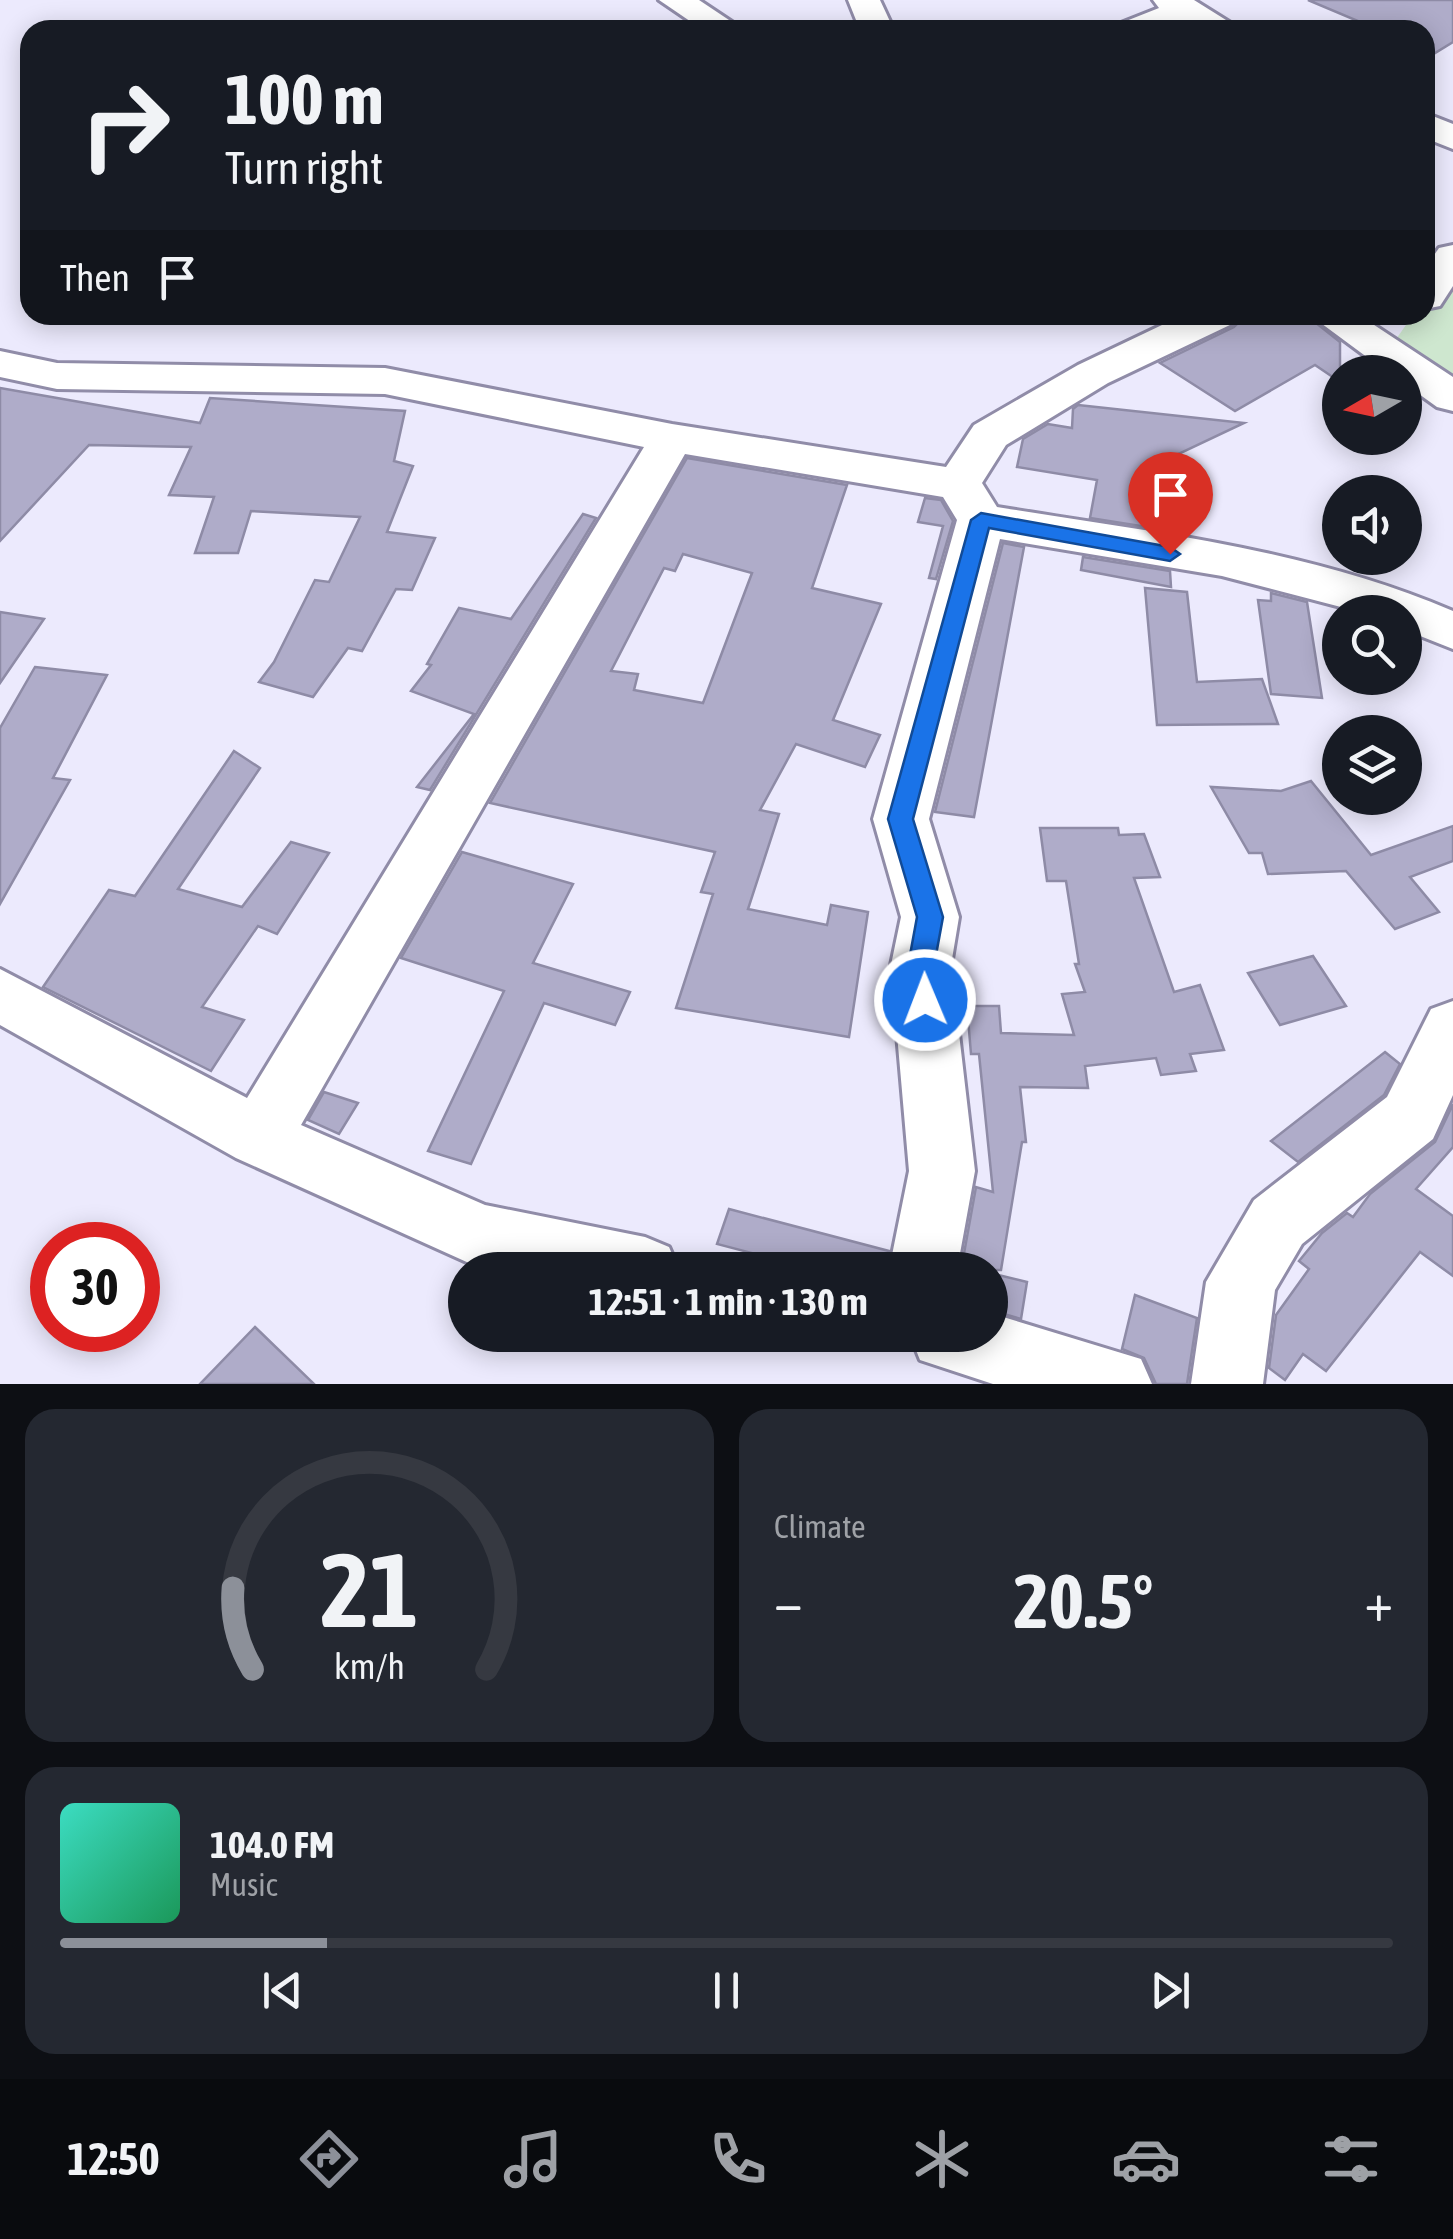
<!DOCTYPE html>
<html lang="en">
<head>
<meta charset="utf-8">
<style>
  body { margin:0; font-family:"Asap Condensed",sans-serif; background:#242831; color:#f1f3f6; height:100vh; display:flex; flex-direction:column; font-size:38px; white-space:nowrap }
  * { box-sizing:border-box; margin:0 }
  p { font-size:32px; color:#9ea1a6 }
  .icon { flex:none; width:55px; height:55px; fill:none; stroke:currentColor; stroke-width:2; stroke-linecap:round; stroke-linejoin:round }
  .map { position:relative; height:1384px; overflow:hidden }
  .side { display:flex; flex-direction:column; gap:25px; padding:25px; background:#0d0f14; flex:1 }
  .side>* { flex:none }
  .top-card { position:absolute; left:20px; top:20px; width:1415px; height:305px; border-radius:30px; box-shadow:0 5px 25px #0003; background:#171b24; color:#f1f3f6; overflow:hidden }
  .needle { width:65px; rotate:261deg }
  .tools { position:absolute; left:1322px; top:355px; display:grid; gap:20px }
  .tools a { display:grid; place-items:center; width:100px; height:100px; border-radius:50%; background:#171b24; box-shadow:0 5px 25px #0003; font-size:50px }
  .speed { position:absolute; left:30px; top:1222px; display:flex; gap:20px; font-size:50px; font-weight:700; text-align:center }
  .speed>* { display:grid; place-content:center; width:130px; height:130px; border-radius:50%; background:#171b24; box-shadow:0 5px 25px #0003; line-height:1 }
  .speed .limit { border:15px solid #d22; background:#fff; color:#111 }
  .pin { position:absolute; display:grid; place-items:center; width:85px; height:85px; color:#fff; margin:-102px -42px; border-radius:50% 50% 50% 0; rotate:-45deg; box-shadow:0 0 10px #0007 }
  .pin .icon { rotate:45deg }
  .me { position:absolute; width:110px; margin:-55px; rotate:359deg; stroke-linejoin:round; filter:drop-shadow(0 0 8px #0008) }
  .turn { display:flex; align-items:center; gap:35px; height:210px; padding:0 40px; font-size:45px }
  .turn .icon { width:130px; height:130px; stroke-width:2.5 }
  .turn b { display:block; font-size:70px; line-height:85px }
  .then { display:flex; align-items:center; height:95px; padding:0 40px; background:#0003; gap:20px; font-size:38px }
  .big { font-size:75px; font-weight:700; line-height:1.1 }
  .side .tile { flex:1; display:flex; flex-direction:column; justify-content:center; gap:15px; min-width:0; padding:0 35px; border-radius:30px; background:#242831 }
  .side .dial { align-items:center; gap:0 }
  .dial svg { height:260px; overflow:visible; fill:none; stroke:#363941; stroke-width:7; stroke-linecap:round; text-anchor:middle }
  .dial text { fill:#f1f3f6; stroke:none }
  .song { display:flex; align-items:center; gap:30px }
  .cover { width:120px; height:120px; border-radius:15px; background:linear-gradient(135deg,hsl(170 70% 55%),hsl(150 70% 35%)) }
  .played { height:10px; border-radius:5px; background:linear-gradient(90deg,#8c9099 20%,#363941 20%) }
  .keys { display:flex; justify-content:space-around; direction:ltr }
  .heat { display:flex; justify-content:space-between; align-items:center; font-size:55px; direction:ltr }
  .side .tiles { flex:1; display:grid; gap:25px; grid-template-columns:1fr 1fr }
  .tile:last-child { grid-column:span 2 }
  .trip { position:absolute; left:448px; top:1252px; width:560px; height:100px; border-radius:50px; background:#171b24; box-shadow:0 5px 25px #0003; font-weight:700; line-height:100px; text-align:center }
  .tabs { display:flex; height:160px; justify-content:space-around; align-items:center; background:#090b0e; color:#9ea1a6 }
  .tabs .icon { width:70px; height:70px }
  .tabs .selected { color:#8c9099 }
  .tabs b { font-size:45px; color:#f1f3f6 }
  .map>svg:first-child { display:block }
</style>
</head>
<body>
<div class="map">
<svg width="1453" height="1384" viewBox="0 0 1453 1384">
  <rect width="100%" height="100%" fill="#eceafd"/>
  <polygon fill="#cee7cf" points="1453,257 1453,397 1387,352 1413,315 1425,315 1425,297"/>
  <g fill="#afacc9" stroke="#8e8ba6" stroke-width="2.5" fill-rule="evenodd">
    <polygon points="1308,0 1453,0 1453,42 1435,53 1425,49 1425,30 1379,30"/>
    <polygon points="1246,315 1306,315 1340,342 1340,382 1315,365 1235,411 1160,363 1234,327"/>
    <polygon points="0,388 200,423 210,398 405,411 394,461 413,466 387,532 435,538 412,590 396,589 362,651 348,648 313,697 259,682 274,662 315,580 329,582 360,517 251,511 238,553 195,553 214,497 169,495 191,447 89,445 0,541"/>
    <polygon points="1078,405 1244,423 1174,456 1168,510 1174,511 1172,531 1090,518 1097,480 1017,467 1023,439 1048,424 1072,428 1073,409"/>
    <path d="M 687,458 L 847,485 L 812,588 L 881,604 L 833,720 L 880,735 L 865,767 L 796,744 L 760,810 L 779,814 L 748,909 L 827,925 L 831,905 L 868,912 L 849,1037 L 676,1008 L 713,894 L 701,892 L 715,852 L 490,803 ZM 683,554 L 752,573 L 703,703 L 634,690 L 638,674 L 611,671 L 664,568 L 675,571 Z"/>
    <polygon points="925,498 941,500 953,521 936,579 929,578 943,526 918,522"/>
    <polygon points="583,514 596,518 430,790 417,787 474,714 411,691 431,665 427,664 459,608 511,619"/>
    <polygon points="1003,543 1024,547 974,817 935,812"/>
    <polygon points="1083,557 1170,571 1171,587 1081,570"/>
    <polygon points="1145,588 1187,592 1197,682 1262,679 1278,724 1157,725"/>
    <polygon points="1271,593 1307,602 1322,698 1271,694 1258,600 1271,601"/>
    <polygon points="0,612 44,619 0,683"/>
    <polygon points="35,667 107,675 53,778 70,780 0,904 0,728"/>
    <polygon points="234,751 260,768 178,889 242,907 291,842 329,853 277,934 258,926 202,1007 244,1020 211,1071 43,987 109,890 135,896"/>
    <polygon points="1311,781 1371,855 1453,826 1453,861 1410,877 1439,912 1395,929 1346,871 1268,874 1262,853 1249,853 1211,787 1281,791"/>
    <polygon points="1040,828 1118,828 1119,835 1144,834 1160,877 1134,878 1174,992 1200,985 1224,1050 1190,1054 1196,1071 1161,1075 1156,1058 1085,1066 1088,1088 1020,1087 1026,1142 1022,1142 1001,1270 961,1270 976,1187 993,1192 979,1054 971,1054 967,1006 999,1006 1001,1033 1074,1035 1062,994 1085,992 1075,964 1079,964 1066,881 1047,881"/>
    <polygon points="462,852 573,884 533,963 630,992 615,1025 544,1003 471,1164 428,1151 504,991 401,958"/>
    <polygon points="1313,956 1346,1006 1280,1025 1248,973"/>
    <polygon points="1385,1052 1400,1064 1384,1095 1298,1162 1271,1141"/>
    <polygon points="324,1092 358,1103 339,1134 308,1120"/>
    <polygon points="1453,1104 1453,1147 1416,1189 1453,1216 1453,1276 1420,1252 1326,1371 1303,1354 1285,1380 1269,1368 1276,1315 1309,1269 1299,1261 1322,1233 1347,1213 1353,1217 1370,1194 1435,1142"/>
    <polygon points="729,1209 889,1251 886,1270 817,1270 717,1244"/>
    <polygon points="990,1273 1027,1282 1021,1319 990,1310"/>
    <polygon points="1135,1295 1197,1318 1187,1384 1156,1384 1144,1358 1122,1349"/>
    <polygon points="255,1327 314,1384 200,1384"/>
  </g>
  <g fill="none" stroke-linecap="round" stroke-linejoin="round">
    <defs>
      <g id="minor">
        <polygon points="659,0 699,0 744,30 703,30"/>
        <polygon points="848,0 880,0 894,30 860,30"/>
        <polygon points="1153,0 1194,0 1242,30 1200,30 1184,21 1163,30 1116,30 1121,23 1159,8"/>
        <polygon points="1425,113 1453,124 1453,149 1425,138"/>
        <polygon points="1453,245 1453,286 1440,306 1425,309 1425,268 1439,248"/>
        <path d="M 1183,315 L 1238,315 L 1232,324 L 1108,383 L 1006,445 L 982,483 L 997,507 C 1151,532 1308,549 1453,611 L 1453,649 L 1405,630 L 1405,612 L 1360,612 L 1222,576 L 1000,539 L 929,819 L 959,917 L 951,965 L 975,1171 L 957,1270 L 889,1270 L 909,1171 L 891,965 L 901,917 L 873,819 L 957,520 L 943,497 L 685,454 L 301,1125 L 485,1205 L 645,1237 L 669,1247 L 679,1270 L 480,1268 L 236,1158 L 0,1025 L 0,969 L 247,1098 L 644,447 L 385,394 L 57,389 L 0,377 L 0,351 L 57,363 L 385,368 L 672,424 L 946,467 L 974,425 L 1078,365 Z"/>
        <polygon points="1310,315 1359,315 1453,377 1453,411 1437,407 1405,384 1405,372 1387,372"/>
        <polygon points="1453,1001 1453,1095 1433,1139 1302,1244 1275,1290 1263,1384 1191,1384 1206,1282 1254,1200 1387,1097 1431,1009"/>
        <polygon points="990,1313 1141,1359 1152,1384 993,1384 920,1360 910,1335 990,1335"/>
      </g>
    </defs>
    <use href="#minor" stroke="#908ca8" stroke-width="6"/>
    <use href="#minor" fill="#fff" fill-rule="evenodd"/>
  </g>
  <polygon fill="#1a73e8" stroke="#114b97" stroke-width="2.5" points="981,513 1170,547 1180,554 1170,561 989,528 913,819 943,917 934,966 938,1000 934,1008 915,1008 908,966 917,917 888,819 971,520"/>
</svg>
<div class="tools">
<a><svg class="needle" viewBox="-14 -14 28 28"><path d="M0-13l5 13h-10z" fill="#e53935"/><path d="M0 13l5-13h-10z" fill="#9ea1a6"/></svg></a>
<a><svg class="icon" aria-label="sound" viewBox="0 0 24 24"><path d="M4 9h4l5-4v14l-5-4H4zM17 9q2 3 0 6"/></svg></a>
<a><svg class="icon" aria-label="search" viewBox="0 0 24 24"><circle cx="10" cy="10" r="6"/><path d="M15 15l6 6"/></svg></a>
<a><svg class="icon" aria-label="layers" viewBox="0 0 24 24"><path d="M12 4l9 5-9 5-9-5zM3 14l9 5 9-5"/></svg></a>
</div>
<div class="speed"><div class="limit">30</div></div>
<div class="pin" style="left:1170px;top:554px;background:#d93025"><svg class="icon" aria-label="arrive" viewBox="0 0 24 24"><path d="M6 21V4h12l-3 4 3 4H6"/></svg></div>
<svg class="me" style="left:925px;top:1000px" viewBox="-20 -20 40 40"><circle r="17" fill="#1a73e8" stroke="#fff" stroke-width="3"/><path d="M0-11L8 9 0 5-8 9z" fill="#fff"/></svg>
<div class="trip">12:51 · 1 min · 130 m</div>
<div class="top-card">
<div class="turn"><svg class="icon" aria-label="right" viewBox="0 0 24 24"><path d="M7 20v-9h11M14 6l5 5-5 5"/></svg><div><b>100 m</b>Turn right</div></div>
<div class="then">Then<svg class="icon" aria-label="arrive" viewBox="0 0 24 24"><path d="M6 21V4h12l-3 4 3 4H6"/></svg></div>
</div>
</div>
<section class="side">
<div class="tiles">
<div class="tile dial"><svg viewBox="0 0 100 80">
<path d="M14 69A42 42 0 1 1 86 69"/>
<path d="M14 69A42 42 0 0 1 8 44" stroke="#8c9099"/>
<text x="50" y="56" font-size="32" font-weight="700">21</text>
<text x="50" y="72" font-size="11">km/h</text>
</svg></div>
<div class="tile"><p>Climate</p>
<div class="heat"><a>−</a><b class="big">20.5°</b><a>+</a></div>
</div>
<div class="tile">
<div class="song"><i class="cover"></i><div><b>104.0 FM</b><p>Music</p></div></div>
<div class="played"></div>
<div class="keys"><svg class="icon" aria-label="previous" viewBox="0 0 24 24"><path d="M18 5L8 12l10 7zM5 5v14"/></svg><svg class="icon" aria-label="pause" viewBox="0 0 24 24"><path d="M8 5v14M16 5v14"/></svg><svg class="icon" aria-label="next" viewBox="0 0 24 24"><path d="M6 5l10 7-10 7zM19 5v14"/></svg></div>
</div>
</div>
</section>
<nav class="tabs">
<b>12:50</b>
<svg class="icon selected" aria-label="directions" viewBox="0 0 24 24"><path d="M12 3l9 9-9 9-9-9zM9 14v-3h6M13 9l2 2-2 2"/></svg>
<svg class="icon" aria-label="music" viewBox="0 0 24 24"><path d="M9 18V5l10-2v13"/><circle cx="6" cy="18" r="3"/><circle cx="16" cy="16" r="3"/></svg>
<svg class="icon" aria-label="phone" viewBox="0 0 24 24"><path d="M5 4h4l2 5-3 2q2 4 5 5l2-3 5 2v4C11 20 4 13 5 4z"/></svg>
<svg class="icon" aria-label="climate" viewBox="0 0 24 24"><path d="M12 3v18M4 7l16 10M4 17L20 7"/></svg>
<svg class="icon" aria-label="car" viewBox="0 0 24 24"><path d="M5 17H2v-5l4-1 3-4h7l3 4 3 1v5h-3M9 17h6M6 11h13"/><circle cx="7" cy="17" r="2"/><circle cx="17" cy="17" r="2"/></svg>
<svg class="icon" aria-label="filters" viewBox="0 0 24 24"><path d="M4 7h16M4 17h16"/><circle cx="9" cy="7" r="2"/><circle cx="15" cy="17" r="2"/></svg>
</nav>
</body>
</html>
